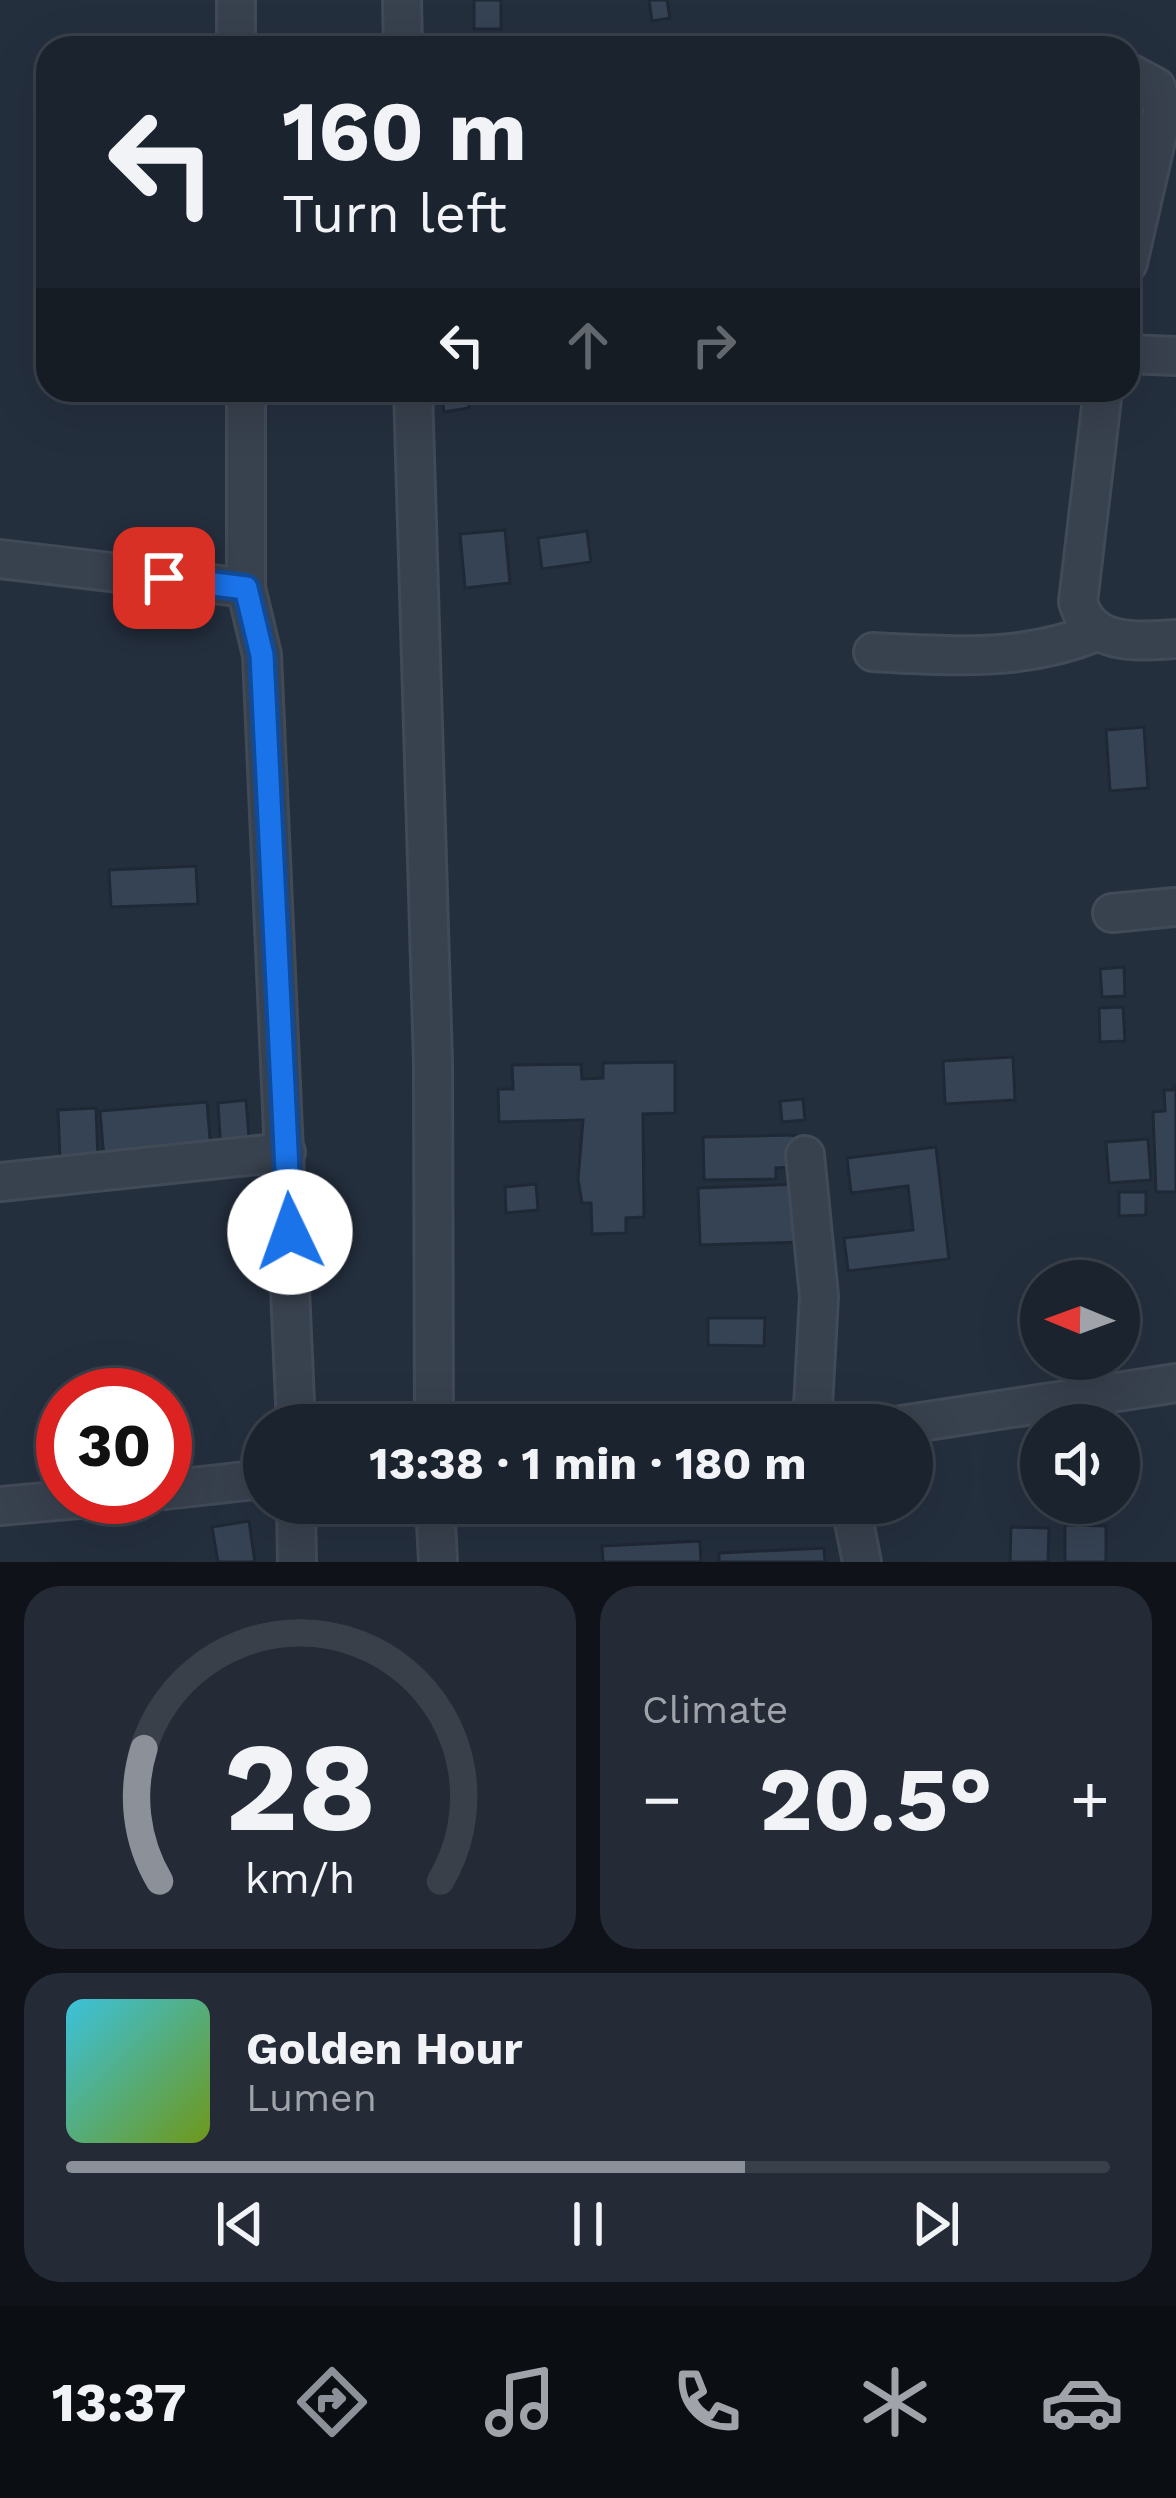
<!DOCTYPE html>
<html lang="en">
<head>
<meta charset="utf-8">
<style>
  body { margin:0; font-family:"Work Sans",sans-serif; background:#242b36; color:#f1f3f6; height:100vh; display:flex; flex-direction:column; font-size:45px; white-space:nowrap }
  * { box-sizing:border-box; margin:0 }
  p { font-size:39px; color:#a0a4aa }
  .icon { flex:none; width:66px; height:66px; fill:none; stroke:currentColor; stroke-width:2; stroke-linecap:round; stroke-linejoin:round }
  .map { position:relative; height:1562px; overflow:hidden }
  .details { display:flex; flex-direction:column; gap:24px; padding:24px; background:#0f1319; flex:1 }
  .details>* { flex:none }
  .banner { position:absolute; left:36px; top:36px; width:1104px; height:366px; border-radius:36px; box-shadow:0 12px 48px #0002,0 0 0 3px #39404a; background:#1b232e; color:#f1f3f6; overflow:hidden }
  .needle { width:78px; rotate:271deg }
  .buttons { position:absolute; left:1020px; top:1260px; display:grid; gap:24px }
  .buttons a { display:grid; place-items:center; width:120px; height:120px; border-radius:50%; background:#1b232e; box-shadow:0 12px 48px #0002,0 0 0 3px #39404a; font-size:60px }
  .speed { position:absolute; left:36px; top:1368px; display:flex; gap:24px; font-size:60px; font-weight:700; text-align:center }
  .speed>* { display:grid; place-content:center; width:156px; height:156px; border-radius:50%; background:#1b232e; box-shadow:0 12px 48px #0002,0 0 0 3px #39404a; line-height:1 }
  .speed .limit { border:18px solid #d22; background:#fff; color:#111 }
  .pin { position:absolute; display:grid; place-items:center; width:102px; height:102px; color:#fff; margin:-51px; border-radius:24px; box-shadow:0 6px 18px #0006 }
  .me { position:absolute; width:132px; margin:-66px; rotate:357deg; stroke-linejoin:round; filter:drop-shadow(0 0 9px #0008) }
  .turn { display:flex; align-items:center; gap:42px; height:252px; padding:0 48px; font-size:54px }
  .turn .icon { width:156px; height:156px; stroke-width:2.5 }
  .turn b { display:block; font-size:84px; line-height:102px }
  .lanes { display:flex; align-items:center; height:114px; padding:0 48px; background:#0003; justify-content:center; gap:60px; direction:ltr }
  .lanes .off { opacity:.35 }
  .big { font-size:90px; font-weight:700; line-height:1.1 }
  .details .tile { flex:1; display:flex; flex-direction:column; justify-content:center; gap:18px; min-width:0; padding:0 42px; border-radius:36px; background:#242b36 }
  .details .dial { align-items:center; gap:0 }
  .dial svg { height:312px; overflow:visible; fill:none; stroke:#39404a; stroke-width:7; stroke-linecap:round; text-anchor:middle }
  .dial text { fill:#f1f3f6; stroke:none }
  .song { display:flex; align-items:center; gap:36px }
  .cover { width:144px; height:144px; border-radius:18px; background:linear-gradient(135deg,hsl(190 70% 55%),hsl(80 70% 35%)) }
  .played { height:12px; border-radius:6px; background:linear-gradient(90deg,#8c9099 65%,#39404a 65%) }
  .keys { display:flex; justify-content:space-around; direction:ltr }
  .heat { display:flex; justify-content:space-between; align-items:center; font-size:66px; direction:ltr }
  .details .tiles { flex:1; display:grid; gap:24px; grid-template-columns:1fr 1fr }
  .tile:last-child { grid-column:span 2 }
  .trip { position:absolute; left:243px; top:1404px; width:690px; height:120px; border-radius:60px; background:#1b232e; box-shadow:0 12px 48px #0002,0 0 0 3px #39404a; font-weight:700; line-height:120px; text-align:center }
  .menu { display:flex; height:192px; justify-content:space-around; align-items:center; background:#0b0e12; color:#a0a4aa }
  .menu .icon { width:84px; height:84px }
  .menu .selected { color:#8c9099 }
  .menu b { font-size:54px; color:#f1f3f6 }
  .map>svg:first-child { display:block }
</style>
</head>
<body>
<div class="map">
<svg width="1176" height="1562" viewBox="0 0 1176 1562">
  <rect width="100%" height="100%" fill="#242f3e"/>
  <g fill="#364354" stroke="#1f2835" stroke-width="3">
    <rect x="474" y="0" width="27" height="29"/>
    <polygon points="649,0 667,0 670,18 652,21"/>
    <polygon points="441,390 467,390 469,408 444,412"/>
    <polygon points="505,530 510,583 465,588 460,534"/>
    <polygon points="587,531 591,562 542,569 538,538"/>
    <polygon points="1144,727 1148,788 1110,791 1106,730"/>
    <polygon points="196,866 198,904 111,907 109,870"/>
    <polygon points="1124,967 1125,996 1102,997 1100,969"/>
    <polygon points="1123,1007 1125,1041 1100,1042 1099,1008"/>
    <polygon points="1013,1057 1015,1100 945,1104 943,1061"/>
    <polygon points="675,1062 675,1113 643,1114 644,1217 626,1218 626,1233 592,1234 591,1203 582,1203 578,1179 583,1120 499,1122 498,1089 513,1089 512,1065 581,1064 582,1079 603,1078 603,1063"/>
    <polygon points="1174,1085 1176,1085 1176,1192 1156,1192 1153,1112 1165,1111 1164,1090 1175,1090"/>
    <polygon points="803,1099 805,1120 782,1122 780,1101"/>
    <polygon points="246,1100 250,1150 221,1153 218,1103"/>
    <polygon points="207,1102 211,1151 104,1159 100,1111"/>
    <polygon points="96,1108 98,1158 60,1160 58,1110"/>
    <polygon points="795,1135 795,1167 776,1168 776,1179 704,1180 703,1137"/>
    <polygon points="1148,1139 1151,1180 1109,1183 1106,1142"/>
    <polygon points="936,1147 949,1259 848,1271 844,1238 913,1230 908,1186 851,1193 847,1158"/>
    <polygon points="536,1184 538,1210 506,1213 505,1187"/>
    <polygon points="801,1184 802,1242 700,1245 698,1188"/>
    <polygon points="1119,1192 1146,1192 1146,1215 1119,1216"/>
    <polygon points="1133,1295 1135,1312 1119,1313 1119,1296"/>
    <polygon points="708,1318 765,1318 764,1346 708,1345"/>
    <polygon points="249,1521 255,1562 218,1562 212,1527"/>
    <polygon points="1065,1525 1106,1526 1106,1562 1065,1562"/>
    <polygon points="1011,1527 1049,1528 1048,1562 1010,1562"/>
    <polygon points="700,1541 701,1562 603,1562 602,1546"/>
    <polygon points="824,1548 825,1562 719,1562 719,1553"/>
  </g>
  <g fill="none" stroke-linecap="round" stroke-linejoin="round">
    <defs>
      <g id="minor">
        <polyline points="236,0 236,48"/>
        <polyline points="402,0 403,48"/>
        <polyline points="1128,72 1156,87 1163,110 1128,263"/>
        <polyline points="1128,354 1176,356"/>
        <polyline points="246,390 246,588 262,655 296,1425"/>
        <polyline points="413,390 433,1063 434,1425"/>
        <path d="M 1103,390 L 1078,602 C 1091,647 1137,641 1176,639"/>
        <polyline points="0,559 246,588"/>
        <path d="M 873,652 C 950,656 1024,662 1096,632"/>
        <polyline points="1112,913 1176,907"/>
        <polyline points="805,1155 819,1296 812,1425"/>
        <polyline points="0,1182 286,1152"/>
        <polyline points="901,1425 1176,1383"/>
        <polyline points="165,1490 264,1479"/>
        <polyline points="296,1503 297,1562"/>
        <polyline points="435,1503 438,1562"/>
        <polyline points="850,1503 862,1562"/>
        <polyline points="0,1506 101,1497"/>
      </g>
    </defs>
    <use href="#minor" stroke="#414a57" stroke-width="42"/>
    <use href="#minor" stroke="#38414e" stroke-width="36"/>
  </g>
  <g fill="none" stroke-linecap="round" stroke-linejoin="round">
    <defs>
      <polyline id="route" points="164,578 246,588 262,655 290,1232"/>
    </defs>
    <use href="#route" stroke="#114b97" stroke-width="30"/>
    <use href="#route" stroke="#1a73e8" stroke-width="21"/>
  </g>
</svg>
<div class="buttons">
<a><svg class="needle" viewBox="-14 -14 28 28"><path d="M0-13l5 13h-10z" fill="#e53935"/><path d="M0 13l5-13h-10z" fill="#a0a4aa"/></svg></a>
<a><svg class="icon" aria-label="sound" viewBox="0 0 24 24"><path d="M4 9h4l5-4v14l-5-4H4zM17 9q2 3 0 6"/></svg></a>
</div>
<div class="speed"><div class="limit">30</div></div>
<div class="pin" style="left:164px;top:578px;background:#d93025"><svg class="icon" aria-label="arrive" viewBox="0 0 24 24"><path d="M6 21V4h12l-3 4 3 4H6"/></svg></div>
<svg class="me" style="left:290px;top:1232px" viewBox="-20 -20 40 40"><circle r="19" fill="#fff"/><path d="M0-13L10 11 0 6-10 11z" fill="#1a73e8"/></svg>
<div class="trip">13:38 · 1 min · 180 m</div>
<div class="banner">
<div class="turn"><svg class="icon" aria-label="left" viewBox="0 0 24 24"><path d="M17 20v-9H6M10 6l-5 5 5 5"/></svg><div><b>160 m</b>Turn left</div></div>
<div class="lanes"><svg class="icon" aria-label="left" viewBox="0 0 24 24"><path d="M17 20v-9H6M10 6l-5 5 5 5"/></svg><svg class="icon off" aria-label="ahead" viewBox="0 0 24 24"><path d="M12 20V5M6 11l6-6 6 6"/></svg><svg class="icon off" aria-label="right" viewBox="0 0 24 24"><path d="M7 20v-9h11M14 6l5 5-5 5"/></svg></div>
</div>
</div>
<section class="details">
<div class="tiles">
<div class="tile dial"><svg viewBox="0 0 100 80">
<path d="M14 69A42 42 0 1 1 86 69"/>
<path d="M14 69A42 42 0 0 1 10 35" stroke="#8c9099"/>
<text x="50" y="56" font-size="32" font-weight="700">28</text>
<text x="50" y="72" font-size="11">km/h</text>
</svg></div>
<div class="tile"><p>Climate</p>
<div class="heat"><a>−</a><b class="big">20.5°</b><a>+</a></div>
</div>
<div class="tile">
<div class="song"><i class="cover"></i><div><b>Golden Hour</b><p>Lumen</p></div></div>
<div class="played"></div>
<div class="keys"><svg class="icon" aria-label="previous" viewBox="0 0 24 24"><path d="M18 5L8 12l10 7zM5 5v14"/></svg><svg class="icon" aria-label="pause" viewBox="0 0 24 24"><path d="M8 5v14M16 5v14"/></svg><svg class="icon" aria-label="next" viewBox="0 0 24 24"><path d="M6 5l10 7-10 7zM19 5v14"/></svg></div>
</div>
</div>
</section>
<nav class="menu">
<b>13:37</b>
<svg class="icon selected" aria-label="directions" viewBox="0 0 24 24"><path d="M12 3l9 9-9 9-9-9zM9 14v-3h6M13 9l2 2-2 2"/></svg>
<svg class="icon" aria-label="music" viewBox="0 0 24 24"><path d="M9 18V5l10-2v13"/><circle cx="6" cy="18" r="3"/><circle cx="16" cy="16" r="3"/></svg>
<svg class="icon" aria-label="phone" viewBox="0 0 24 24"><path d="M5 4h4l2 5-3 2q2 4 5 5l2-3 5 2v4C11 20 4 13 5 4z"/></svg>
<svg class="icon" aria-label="climate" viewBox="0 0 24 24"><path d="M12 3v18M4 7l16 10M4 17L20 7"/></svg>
<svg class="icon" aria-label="car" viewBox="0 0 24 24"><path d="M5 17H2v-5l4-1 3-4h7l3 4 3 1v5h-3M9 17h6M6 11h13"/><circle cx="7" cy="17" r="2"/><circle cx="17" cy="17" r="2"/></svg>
</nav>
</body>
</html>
